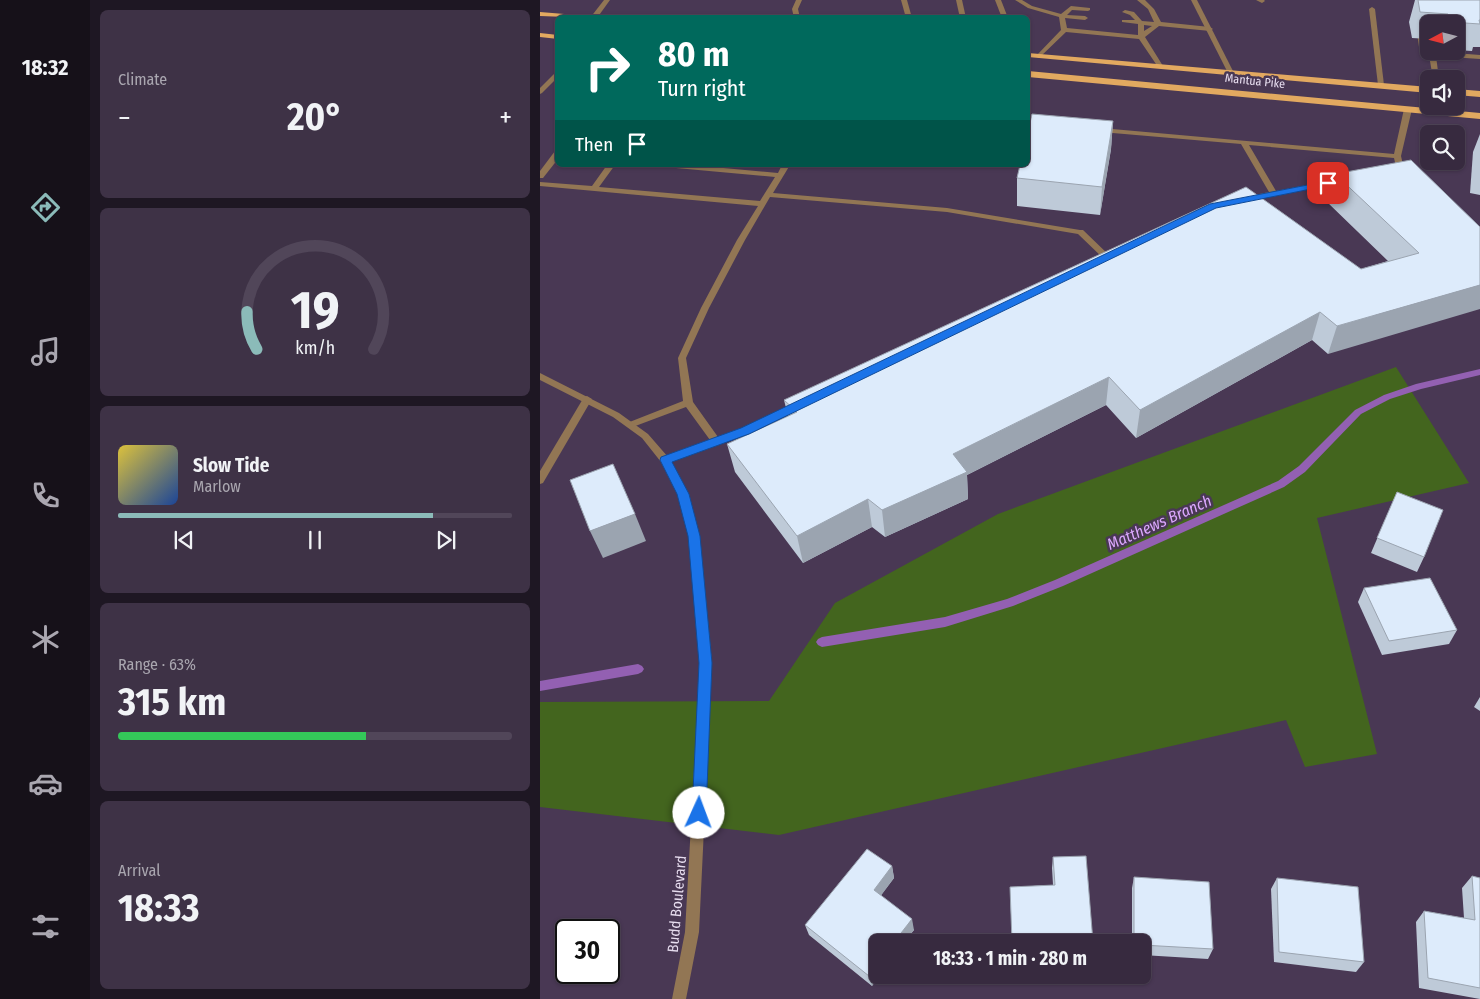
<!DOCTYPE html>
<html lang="en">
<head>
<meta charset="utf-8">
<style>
  body { margin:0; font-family:"Fira Sans Condensed",sans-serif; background:#3e3246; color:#f1f3f6; height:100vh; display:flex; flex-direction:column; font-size:19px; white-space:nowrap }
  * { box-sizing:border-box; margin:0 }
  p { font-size:16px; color:#aaa7b0 }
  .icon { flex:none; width:28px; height:28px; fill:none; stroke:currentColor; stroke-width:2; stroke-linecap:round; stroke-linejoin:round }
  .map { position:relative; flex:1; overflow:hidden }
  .panel { display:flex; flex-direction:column; gap:10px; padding:10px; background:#1e1723; width:450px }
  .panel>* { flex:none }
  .top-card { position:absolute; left:15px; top:15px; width:475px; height:152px; border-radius:8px; box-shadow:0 1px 4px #0004,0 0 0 1px #514659; background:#00695c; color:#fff; overflow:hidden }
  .needle { width:32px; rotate:263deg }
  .tools { position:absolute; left:880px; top:15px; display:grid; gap:10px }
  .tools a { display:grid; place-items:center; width:45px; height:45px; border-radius:8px; background:#372a3f; box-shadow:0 1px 4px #0004,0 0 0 1px #514659; font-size:25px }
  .speed { position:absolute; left:15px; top:919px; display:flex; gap:10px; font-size:25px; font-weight:700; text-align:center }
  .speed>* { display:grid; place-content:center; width:65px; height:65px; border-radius:50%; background:#372a3f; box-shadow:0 1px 4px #0004,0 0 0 1px #514659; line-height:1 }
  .speed .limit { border:2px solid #111; border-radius:8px; background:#fff; color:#111 }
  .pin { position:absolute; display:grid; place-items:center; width:42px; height:42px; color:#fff; margin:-21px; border-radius:10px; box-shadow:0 2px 8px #0006 }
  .me { position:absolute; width:55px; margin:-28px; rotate:2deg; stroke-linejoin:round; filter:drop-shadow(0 0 4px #0008) }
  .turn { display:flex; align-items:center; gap:18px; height:105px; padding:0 20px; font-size:22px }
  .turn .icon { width:65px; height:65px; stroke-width:2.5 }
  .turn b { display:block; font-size:35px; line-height:42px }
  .then { display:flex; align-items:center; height:48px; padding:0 20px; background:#0003; gap:10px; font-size:19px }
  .big { font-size:38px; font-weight:700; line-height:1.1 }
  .panel .card { flex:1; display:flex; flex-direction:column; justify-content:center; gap:8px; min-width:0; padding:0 18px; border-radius:8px; background:#3e3246 }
  .panel .dial { align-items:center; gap:0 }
  .dial svg { height:130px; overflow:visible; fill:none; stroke:#514659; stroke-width:7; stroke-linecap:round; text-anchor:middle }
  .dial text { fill:#f1f3f6; stroke:none }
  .song { display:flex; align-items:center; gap:15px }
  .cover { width:60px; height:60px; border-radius:8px; background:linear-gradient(135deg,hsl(50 70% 55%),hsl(220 70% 35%)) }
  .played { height:5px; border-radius:2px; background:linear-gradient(90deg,#8bbbb9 80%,#514659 80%) }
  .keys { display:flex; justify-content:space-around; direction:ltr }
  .heat { display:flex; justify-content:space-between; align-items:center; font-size:28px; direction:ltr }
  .charge { height:8px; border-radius:4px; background:linear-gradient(90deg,#34c759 63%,#514659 0) }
  .trip { position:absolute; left:329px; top:934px; width:282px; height:50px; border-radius:8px; background:#372a3f; box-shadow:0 1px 4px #0004,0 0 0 1px #514659; font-weight:700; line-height:50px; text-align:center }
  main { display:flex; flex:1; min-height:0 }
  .tabs { display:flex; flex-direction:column; width:90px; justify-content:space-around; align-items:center; background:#161119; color:#aaa7b0 }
  .tabs .icon { width:35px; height:35px }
  .tabs .selected { color:#8bbbb9 }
  .tabs b { font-size:22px; color:#f1f3f6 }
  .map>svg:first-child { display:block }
</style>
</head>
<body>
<main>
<nav class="tabs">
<b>18:32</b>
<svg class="icon selected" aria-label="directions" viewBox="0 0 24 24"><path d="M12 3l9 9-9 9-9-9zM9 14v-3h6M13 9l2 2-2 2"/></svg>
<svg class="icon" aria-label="music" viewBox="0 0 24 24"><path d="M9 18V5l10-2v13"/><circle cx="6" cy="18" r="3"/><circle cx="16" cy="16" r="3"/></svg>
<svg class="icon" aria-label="phone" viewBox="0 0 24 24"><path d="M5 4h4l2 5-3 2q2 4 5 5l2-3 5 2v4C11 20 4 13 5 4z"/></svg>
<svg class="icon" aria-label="climate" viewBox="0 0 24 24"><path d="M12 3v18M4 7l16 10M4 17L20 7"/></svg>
<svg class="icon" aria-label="car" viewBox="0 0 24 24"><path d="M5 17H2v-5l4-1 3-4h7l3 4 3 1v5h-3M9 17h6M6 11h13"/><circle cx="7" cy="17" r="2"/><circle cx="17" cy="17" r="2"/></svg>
<svg class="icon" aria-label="filters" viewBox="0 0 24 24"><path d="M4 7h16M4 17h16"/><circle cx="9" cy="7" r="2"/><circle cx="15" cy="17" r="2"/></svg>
</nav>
<section class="panel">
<div class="card"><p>Climate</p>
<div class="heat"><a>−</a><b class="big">20°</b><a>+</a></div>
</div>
<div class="card dial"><svg viewBox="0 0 100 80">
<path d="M14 69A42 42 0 1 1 86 69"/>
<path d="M14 69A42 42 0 0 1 8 46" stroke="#8bbbb9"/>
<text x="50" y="56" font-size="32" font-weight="700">19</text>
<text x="50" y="72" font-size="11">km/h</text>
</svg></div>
<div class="card">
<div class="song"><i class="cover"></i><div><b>Slow Tide</b><p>Marlow</p></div></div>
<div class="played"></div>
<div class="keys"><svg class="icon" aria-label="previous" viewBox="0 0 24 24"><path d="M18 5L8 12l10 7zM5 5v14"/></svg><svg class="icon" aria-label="pause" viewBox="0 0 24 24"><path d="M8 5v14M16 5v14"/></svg><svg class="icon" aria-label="next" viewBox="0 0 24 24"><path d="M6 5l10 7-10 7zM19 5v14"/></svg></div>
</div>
<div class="card"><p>Range · 63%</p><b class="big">315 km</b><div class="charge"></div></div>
<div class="card"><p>Arrival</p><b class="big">18:33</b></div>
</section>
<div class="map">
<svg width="940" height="999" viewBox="0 0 940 999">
  <rect width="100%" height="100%" fill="#493854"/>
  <polygon fill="#43651e" points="856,367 929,483 777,518 837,754 765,767 746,720 239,835 0,807 0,702 229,701 295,603 458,514"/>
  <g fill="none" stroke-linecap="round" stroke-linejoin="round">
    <g fill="#9360b2" fill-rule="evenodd">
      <polygon points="940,369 940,375 881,389 850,399 821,414 765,472 744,487 523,586 473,606 405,627 282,647 278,645 276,642 278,639 282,637 405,617 467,599 515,580 738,481 759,466 815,410 844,395 876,384"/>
      <polygon points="98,664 102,666 104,669 102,672 98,674 0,691 0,681"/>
    </g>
    <g fill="#927654" fill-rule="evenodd">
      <polygon points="256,0 262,0 258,9 260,18 254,18 252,9"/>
      <polygon points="416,0 422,0 426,18 420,18"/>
      <polygon points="455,0 461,0 468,18 462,18"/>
      <path d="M 475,0 L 482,0 L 492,6 L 521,14 L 531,6 L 550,8 L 550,10 L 548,11 L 532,10 L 527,15 L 545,16 L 548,18 L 545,20 L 525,18 L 527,28 L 598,35 L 598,24 L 582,22 L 582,20 L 595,20 L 590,15 L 582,12 L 585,10 L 594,12 L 602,21 L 614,22 L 608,9 L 597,0 L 605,0 L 614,9 L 621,22 L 670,27 L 673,29 L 670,31 L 619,26 L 605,37 L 623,66 L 620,68 L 618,67 L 599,39 L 526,32 L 499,58 L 497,57 L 497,55 L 521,30 L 519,17 L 488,8 ZM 604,25 L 612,26 L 604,31 Z"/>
      <polygon points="716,0 724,0 725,1 722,3"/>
      <polygon points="832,7 835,9 844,85 841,87 838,85 829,9"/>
      <polygon points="879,24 882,26 885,46 889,49 889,51 940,55 940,59 896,56 899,79 893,79 889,55 879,47 876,26"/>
      <polygon points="868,107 872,109 861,156 864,169 863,171 857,171 854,158 709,145 736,191 804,178 808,180 804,182 708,201 704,199 705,197 729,192 701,144 561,132 557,130 561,128 854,154 864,109"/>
      <polygon points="15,151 18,151 18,159 3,178 0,178 0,171"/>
      <polygon points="67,165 75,165 59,187 220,201 235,177 125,167 121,165 151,165 238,173 242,165 250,165 233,193 407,208 540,230 543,230 571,257 567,260 564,259 538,234 407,212 230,197 205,240 169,308 146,358 153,402 178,437 202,429 254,404 257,403 262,406 260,408 208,433 125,464 120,460 122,457 170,440 146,407 90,428 85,425 87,423 143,401 138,358 161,308 197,240 218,206 0,186 0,182 52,186"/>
      <polygon points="47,396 52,399 3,483 0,484 0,471 44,397"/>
    </g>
    <g fill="#927654" fill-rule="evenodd">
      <polygon points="64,0 70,0 57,18 50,18"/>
      <polygon points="361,0 367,0 372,18 366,18"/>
      <polygon points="651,0 657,0 694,73 693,74 688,73"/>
      <polygon points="18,70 18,77 2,93 0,94 0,88"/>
      <polygon points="0,373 79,413 108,434 128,457 148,494 159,535 172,663 159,932 146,999 132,999 145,932 160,663 149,535 138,494 121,462 102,438 73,417 0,380"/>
    </g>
    <g fill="#e2a960" fill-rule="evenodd">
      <polygon points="0,12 49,16 53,18 0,16"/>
      <polygon points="0,33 18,35 18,39 0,37"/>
      <polygon points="488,53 889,87 889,93 488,57"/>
      <polygon points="488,71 940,113 940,119 488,77"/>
      <polygon points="916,89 940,91 940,97 916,95"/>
    </g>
  </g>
  <g fill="#becad8">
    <polygon points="875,0 940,0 940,47 933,47 932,51 916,50 916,24 889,24 889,39 872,38 869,22"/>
    <polygon points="573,121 571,149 560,215 477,206 477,178"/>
    <polygon points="940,134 940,195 930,193 933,152"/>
    <polygon points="795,174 940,227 788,354 772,340 596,438 566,405 427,475 428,499 345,537 332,527 263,563 195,472 187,444 248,416 244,400 821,269 848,261 787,202"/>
    <polygon points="857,492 884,557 877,572 831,553"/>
    <polygon points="824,588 917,630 909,644 842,655 818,602"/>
    <polygon points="940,697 940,711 934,707"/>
    <polygon points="513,857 553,942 472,942 470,887 513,885 512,868"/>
    <polygon points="352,866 354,878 341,895 374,930 364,942 338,942 338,975 340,975 332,986 269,935 265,925"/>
    <polygon points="932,876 940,878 940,999 879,988 876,922 884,911 924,918 922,888"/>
    <polygon points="594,877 673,949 668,959 602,955 602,942 592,942 592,888"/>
    <polygon points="737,878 824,962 816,972 734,962 731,889"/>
  </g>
  <g fill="#9ba4b0">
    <polygon points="573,121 571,149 560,215 562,187"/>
    <polygon points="940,285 940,309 788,354 797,326"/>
    <polygon points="780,312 772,340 596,438 600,410"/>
    <polygon points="569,377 566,405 427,475 428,499 345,537 342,510 413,454"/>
    <polygon points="328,499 332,527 263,563 257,536"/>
    <polygon points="95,514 106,541 63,558 50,531"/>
    <polygon points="352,866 354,878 337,901 334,890"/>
    <polygon points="372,919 374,930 364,942 354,942"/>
    <polygon points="338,964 338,975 340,975 332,986 329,976"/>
  </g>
  <g fill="#ddebfb" stroke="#9ba4b0">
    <polygon points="878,0 940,0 940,20 939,20 940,24 910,22 908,14 880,12"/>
    <polygon points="492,114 573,121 562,187 477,178 480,165 488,165 488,132"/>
    <polygon points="871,160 940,227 940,285 797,326 780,312 600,410 569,377 413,454 427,472 342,510 328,499 257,536 187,444 257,412 244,400 706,187 821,269 879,253 795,174"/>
    <polygon points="73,464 95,514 50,531 30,480"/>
    <polygon points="857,492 903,510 884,557 837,538"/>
    <polygon points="890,578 917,630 849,641 824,588"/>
    <polygon points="327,849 352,866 334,890 372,919 354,942 338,942 338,964 329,976 265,925"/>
    <polygon points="546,856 553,942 472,942 470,887 515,885 513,857"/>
    <polygon points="932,876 940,878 940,988 888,978 884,911 935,920"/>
    <polygon points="594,877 669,882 673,949 602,945 602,942 594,942"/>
    <polygon points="737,878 818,887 824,962 739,952"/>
  </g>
  <polygon fill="#1a73e8" stroke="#114b97" points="788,181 792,183 791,185 676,208 209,434 132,462 149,494 160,536 172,663 166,813 164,817 159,819 154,817 152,813 159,663 148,536 137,494 120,460 121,457 201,428 670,204"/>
  <g text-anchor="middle" stroke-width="5" stroke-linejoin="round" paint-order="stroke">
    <g font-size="12" fill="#e7ddef" stroke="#493854">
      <text transform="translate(715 81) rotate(6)" y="4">Mantua Pike</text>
    </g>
    <g font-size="15" fill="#e7ddef" stroke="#493854">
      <text transform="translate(137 904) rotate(-85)" y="5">Budd Boulevard</text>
    </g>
    <g font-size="16" font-style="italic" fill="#dba7fd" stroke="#493854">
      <text transform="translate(619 522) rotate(-24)" y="6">Matthews Branch</text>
    </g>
  </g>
</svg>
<div class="tools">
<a><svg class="needle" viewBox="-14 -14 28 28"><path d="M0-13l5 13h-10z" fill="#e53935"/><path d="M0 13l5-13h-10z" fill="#aaa7b0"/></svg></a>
<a><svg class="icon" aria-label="sound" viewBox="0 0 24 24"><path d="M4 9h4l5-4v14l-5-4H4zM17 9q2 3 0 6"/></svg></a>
<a><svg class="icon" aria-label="search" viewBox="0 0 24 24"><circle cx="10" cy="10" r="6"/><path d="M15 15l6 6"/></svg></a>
</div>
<div class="speed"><div class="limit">30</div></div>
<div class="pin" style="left:788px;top:183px;background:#d93025"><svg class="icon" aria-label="arrive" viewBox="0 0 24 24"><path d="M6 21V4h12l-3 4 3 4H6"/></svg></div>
<svg class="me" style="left:159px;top:813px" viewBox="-20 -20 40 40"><circle r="19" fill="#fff"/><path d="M0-13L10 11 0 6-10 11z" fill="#1a73e8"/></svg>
<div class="trip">18:33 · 1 min · 280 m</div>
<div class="top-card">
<div class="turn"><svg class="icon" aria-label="right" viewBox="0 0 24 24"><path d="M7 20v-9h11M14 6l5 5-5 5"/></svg><div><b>80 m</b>Turn right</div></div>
<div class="then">Then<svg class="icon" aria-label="arrive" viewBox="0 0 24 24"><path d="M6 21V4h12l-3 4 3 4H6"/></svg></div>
</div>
</div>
</main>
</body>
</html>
